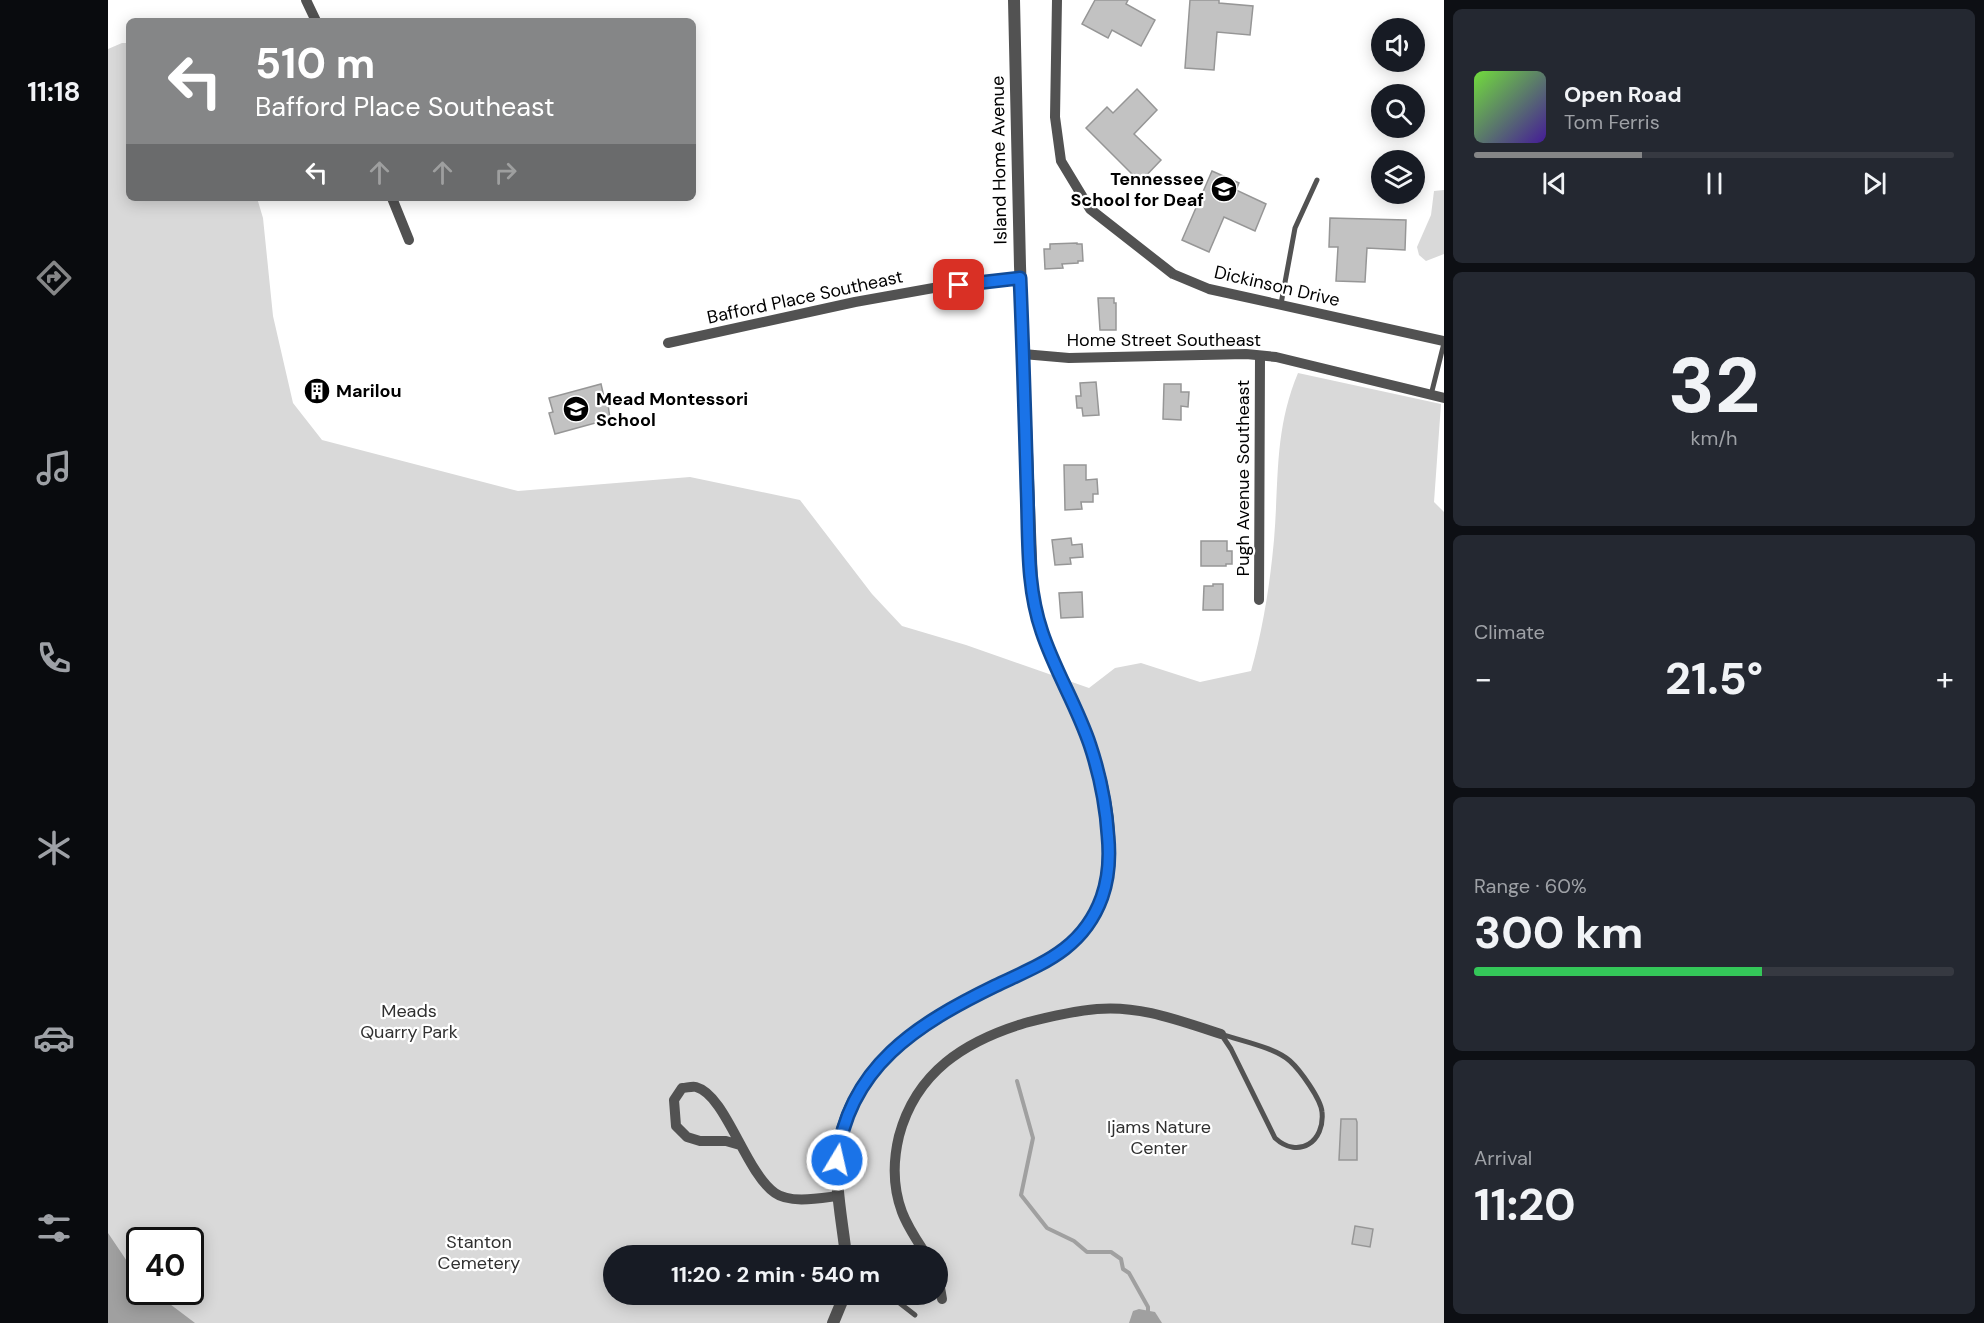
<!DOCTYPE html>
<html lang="en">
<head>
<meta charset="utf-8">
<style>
  body { margin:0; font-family:"DM Sans",sans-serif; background:#242831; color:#f1f3f6; height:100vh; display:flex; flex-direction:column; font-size:22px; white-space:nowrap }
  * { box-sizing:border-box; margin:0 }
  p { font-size:20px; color:#9ea1a6 }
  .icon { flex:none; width:33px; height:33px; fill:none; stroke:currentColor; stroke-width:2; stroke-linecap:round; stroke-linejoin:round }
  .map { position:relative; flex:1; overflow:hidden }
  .drawer { display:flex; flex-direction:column; gap:9px; padding:9px; background:#0d0f14; width:540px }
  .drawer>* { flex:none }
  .banner { position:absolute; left:18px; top:18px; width:570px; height:183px; border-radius:9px; box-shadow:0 3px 15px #0003; background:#858687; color:#fff; overflow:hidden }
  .tools { position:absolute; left:1263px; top:18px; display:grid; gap:12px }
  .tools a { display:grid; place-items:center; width:54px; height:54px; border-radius:50%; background:#171b24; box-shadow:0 3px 15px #0003; font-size:30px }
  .speed { position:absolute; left:18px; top:1227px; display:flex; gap:12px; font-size:30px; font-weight:700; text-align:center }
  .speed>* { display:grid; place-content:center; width:78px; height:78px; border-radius:50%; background:#171b24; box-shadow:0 3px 15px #0003; line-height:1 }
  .speed .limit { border:3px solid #111; border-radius:9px; background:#fff; color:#111 }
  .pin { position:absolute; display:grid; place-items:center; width:51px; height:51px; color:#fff; margin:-26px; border-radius:12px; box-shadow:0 3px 9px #0006 }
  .me { position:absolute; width:66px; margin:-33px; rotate:9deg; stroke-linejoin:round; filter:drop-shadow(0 0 4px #0008) }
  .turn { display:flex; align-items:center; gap:21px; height:126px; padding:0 30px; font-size:27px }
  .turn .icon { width:78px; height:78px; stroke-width:2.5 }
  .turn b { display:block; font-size:42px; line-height:51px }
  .lanes { display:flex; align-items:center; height:57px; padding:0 30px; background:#0003; justify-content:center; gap:30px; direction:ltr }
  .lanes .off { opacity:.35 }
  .big { font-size:45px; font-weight:700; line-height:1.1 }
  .drawer .tile { flex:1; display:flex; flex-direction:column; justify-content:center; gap:9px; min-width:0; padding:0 21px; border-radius:9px; background:#242831 }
  .drawer .dial { align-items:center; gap:0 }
  .dial b { font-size:78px; line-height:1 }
  .song { display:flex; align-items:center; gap:18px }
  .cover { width:72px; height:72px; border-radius:9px; background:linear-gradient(135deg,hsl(100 70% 55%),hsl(260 70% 35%)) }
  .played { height:6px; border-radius:3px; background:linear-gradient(90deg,#858687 35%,#363941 35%) }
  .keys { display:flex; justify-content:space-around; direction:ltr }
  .heat { display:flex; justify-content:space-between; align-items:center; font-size:33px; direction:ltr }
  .charge { height:9px; border-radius:4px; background:linear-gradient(90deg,#34c759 60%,#363941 0) }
  .trip { position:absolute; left:495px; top:1245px; width:345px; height:60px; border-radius:30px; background:#171b24; box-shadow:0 3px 15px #0003; font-weight:700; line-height:60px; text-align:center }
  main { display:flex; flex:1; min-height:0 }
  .menu { display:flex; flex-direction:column; width:108px; justify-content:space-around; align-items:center; background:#090b0e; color:#9ea1a6 }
  .menu .icon { width:42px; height:42px }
  .menu .selected { color:#858687 }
  .menu b { font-size:27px; color:#f1f3f6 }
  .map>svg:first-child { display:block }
</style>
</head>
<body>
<main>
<nav class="menu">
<b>11:18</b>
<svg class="icon selected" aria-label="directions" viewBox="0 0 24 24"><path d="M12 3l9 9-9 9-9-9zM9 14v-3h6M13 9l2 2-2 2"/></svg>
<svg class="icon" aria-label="music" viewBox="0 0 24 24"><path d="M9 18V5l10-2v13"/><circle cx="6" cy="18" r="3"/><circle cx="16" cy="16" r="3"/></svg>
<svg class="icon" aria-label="phone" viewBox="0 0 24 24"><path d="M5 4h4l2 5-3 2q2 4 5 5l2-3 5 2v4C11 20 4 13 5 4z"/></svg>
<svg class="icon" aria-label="climate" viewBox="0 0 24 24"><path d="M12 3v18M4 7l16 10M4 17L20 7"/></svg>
<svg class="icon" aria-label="car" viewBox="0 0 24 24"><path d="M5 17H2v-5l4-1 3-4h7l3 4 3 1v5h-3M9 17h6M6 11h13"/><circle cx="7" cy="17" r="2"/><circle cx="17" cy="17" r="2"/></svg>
<svg class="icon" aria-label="filters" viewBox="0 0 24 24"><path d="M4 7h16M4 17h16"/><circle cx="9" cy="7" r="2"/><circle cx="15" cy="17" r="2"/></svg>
</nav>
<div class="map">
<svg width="1336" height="1323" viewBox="0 0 1336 1323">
  <rect width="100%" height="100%" fill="#fff"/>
  <g fill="#d9d9d9" fill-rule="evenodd">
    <path d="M 14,43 L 21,43 L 21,198 L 149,198 L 155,218 L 165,316 L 185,403 L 214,440 L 410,491 L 582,477 L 692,500 L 764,594 L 794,626 L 858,645 L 981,688 L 1007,668 L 1033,663 L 1092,682 L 1143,671 C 1155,629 1162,584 1166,540 C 1171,481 1166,430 1190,373 L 1333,404 L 1326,502 L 1336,512 L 1336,1323 L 0,1323 L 0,49 ZM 32,1240 L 82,1240 L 82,1292 L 32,1292 ZM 506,1256 L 830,1256 L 830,1294 L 506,1294 Z"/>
    <polygon points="1336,190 1336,254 1318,261 1311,255 1309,247 1323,215 1326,191"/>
  </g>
  <g fill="#a0a0a0">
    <polygon points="0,1233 31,1279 32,1292 46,1292 87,1323 0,1323"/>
    <polygon points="1031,1309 1047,1312 1054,1323 1021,1323 1025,1311"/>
  </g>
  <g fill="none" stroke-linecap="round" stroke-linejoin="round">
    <polyline stroke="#a0a0a0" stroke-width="4" points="909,1081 925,1138 913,1195 939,1228 966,1241 979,1252 1003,1252 1013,1259 1015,1269 1021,1273 1040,1307 1040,1323"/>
  </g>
  <g fill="#c2c2c2" stroke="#969696" stroke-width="1.5">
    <polygon points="987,0 1020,0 1018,4 1047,20 1033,46 1004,30 1000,38 974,24"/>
    <polygon points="1082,0 1111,0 1111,3 1145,6 1142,35 1109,32 1106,70 1077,68"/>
    <polygon points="1029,89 1049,110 1026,134 1053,160 1032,182 978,128 999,107 1005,113"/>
    <polygon points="1104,171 1131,183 1128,190 1158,204 1147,231 1116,217 1101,252 1074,240"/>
    <polygon points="1222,218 1298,220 1297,250 1259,248 1257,282 1228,281 1230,247 1221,247"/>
    <polygon points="969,243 969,244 974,244 975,261 970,261 970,263 954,264 955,268 937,269 936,249 942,249 942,244"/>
    <polygon points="990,298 1006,298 1006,303 1008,303 1008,330 992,330"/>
    <polygon points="988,382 991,415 975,416 974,408 969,408 968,396 973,396 972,383"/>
    <polygon points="213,383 216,395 206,398 202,387"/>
    <polygon points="493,384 496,397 498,398 507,396 509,402 500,404 502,419 447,434 441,413 445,412 441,398"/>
    <polygon points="1056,384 1073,384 1073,392 1081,392 1080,407 1073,406 1073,420 1055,419"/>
    <polygon points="956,465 978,465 978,480 989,479 990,494 985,494 985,502 973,502 974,509 957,510"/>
    <polygon points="963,538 964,545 974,544 975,557 962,558 963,564 947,565 944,540"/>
    <polygon points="1093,541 1119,541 1119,551 1124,551 1124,564 1118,564 1118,566 1093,566"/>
    <polygon points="1105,584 1115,584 1115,610 1095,610 1096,586 1105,586"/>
    <polygon points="974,592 975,617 953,618 951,593"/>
    <polygon points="1233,1119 1248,1119 1249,1122 1249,1160 1231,1160"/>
    <polygon points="1247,1226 1265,1229 1262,1247 1244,1244"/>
  </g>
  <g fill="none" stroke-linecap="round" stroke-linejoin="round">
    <g stroke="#525252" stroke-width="5">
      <polyline points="1173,304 1187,228 1209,180"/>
      <polyline points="1323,395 1336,343"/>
      <path d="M 1113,1034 C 1133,1041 1166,1047 1182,1061 C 1192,1070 1213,1099 1214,1112 C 1217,1141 1191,1160 1167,1138 L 1123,1049 Z"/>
      <polyline points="780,1294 807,1315"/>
    </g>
    <g stroke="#525252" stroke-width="10">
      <polyline points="198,0 208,21"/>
      <polyline points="949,0 947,117 953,161 982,209 1065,274 1101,289 1336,341"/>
      <polyline points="284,198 301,240"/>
      <polyline points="560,343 747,302 831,287 912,278"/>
      <polyline points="915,354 961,358 1138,354 1168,357 1336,398"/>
      <polyline points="1151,600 1152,356"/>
      <path d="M 632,1145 L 618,1141 L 592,1141 L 579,1137 L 568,1126 L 566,1100 L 574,1088 C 578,1088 584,1086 588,1087 C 618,1095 637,1172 667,1193 C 682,1204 713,1198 730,1196"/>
      <path d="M 819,1256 C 810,1242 800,1228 794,1212 C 785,1188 785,1161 791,1136 C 808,1072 857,1041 917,1023 C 940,1017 965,1011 989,1009 C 1032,1005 1072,1021 1113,1034"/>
      <polyline points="830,1276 834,1299"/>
    </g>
    <g stroke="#525252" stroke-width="12">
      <path d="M 738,1256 C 734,1218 725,1181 731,1143 C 744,1069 810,1024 873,993 C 931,964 990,947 1000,872 C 1005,830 996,781 981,742 C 961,690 930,641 924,585 L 912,266 L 906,0"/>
      <polyline points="725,1323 737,1294"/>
    </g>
  </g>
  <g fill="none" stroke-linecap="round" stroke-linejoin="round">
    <defs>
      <path id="route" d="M 729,1160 C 740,1067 809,1024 887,986 C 933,964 975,950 994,897 C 1001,877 1002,857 1000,836 C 998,805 992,775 982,745 C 969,706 947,671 934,632 C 918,586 921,536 919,489 C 917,418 915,348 912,278 L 851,285"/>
    </defs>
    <use href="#route" stroke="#114b97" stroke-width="15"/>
    <use href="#route" stroke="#1a73e8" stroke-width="10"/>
  </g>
  <defs>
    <symbol id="school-disc" viewBox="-11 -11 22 22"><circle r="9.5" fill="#000" stroke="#fff"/><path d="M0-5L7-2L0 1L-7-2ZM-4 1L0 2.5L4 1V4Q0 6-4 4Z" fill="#fff"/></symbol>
    <symbol id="building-disc" viewBox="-11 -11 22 22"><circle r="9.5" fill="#000" stroke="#fff"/><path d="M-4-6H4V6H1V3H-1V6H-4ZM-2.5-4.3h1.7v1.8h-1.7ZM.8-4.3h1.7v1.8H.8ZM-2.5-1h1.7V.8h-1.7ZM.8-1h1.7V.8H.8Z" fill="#fff"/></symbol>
  </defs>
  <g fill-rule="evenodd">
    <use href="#school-disc" x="1101" y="174" width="30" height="30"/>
    <use href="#building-disc" x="194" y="376" width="30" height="30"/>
    <use href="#school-disc" x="453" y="394" width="30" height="30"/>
  </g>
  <g text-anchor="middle" stroke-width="4.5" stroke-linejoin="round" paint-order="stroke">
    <g font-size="18" fill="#000" stroke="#fff">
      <text transform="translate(891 160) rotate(-91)" y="6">Island Home Avenue</text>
      <text transform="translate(1169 286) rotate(13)" y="6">Dickinson Drive</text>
      <text transform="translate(697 297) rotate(-12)" y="6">Bafford Place Southeast</text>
      <text x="1056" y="346">Home Street Southeast</text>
      <text transform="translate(1135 478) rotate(-90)" y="6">Pugh Avenue Southeast</text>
    </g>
    <g font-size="18" font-weight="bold" fill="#000" stroke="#fff" text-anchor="start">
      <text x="1096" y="185" text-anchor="end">Tennessee<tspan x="1096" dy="21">School for Deaf</tspan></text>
      <text x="228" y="397">Marilou</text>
      <text x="488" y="405">Mead Montessori<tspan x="488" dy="21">School</tspan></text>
    </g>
    <g font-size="18" fill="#303030" stroke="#fff">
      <text x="301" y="1017">Meads<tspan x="301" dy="21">Quarry Park</tspan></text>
      <text x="1051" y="1133">Ijams Nature<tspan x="1051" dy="21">Center</tspan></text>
      <text x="371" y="1248">Stanton<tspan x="371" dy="21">Cemetery</tspan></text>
    </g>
  </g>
</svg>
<div class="tools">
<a><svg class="icon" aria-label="sound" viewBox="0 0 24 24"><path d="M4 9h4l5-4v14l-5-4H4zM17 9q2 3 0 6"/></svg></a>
<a><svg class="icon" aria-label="search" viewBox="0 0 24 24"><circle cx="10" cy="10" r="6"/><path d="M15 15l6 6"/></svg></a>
<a><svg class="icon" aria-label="layers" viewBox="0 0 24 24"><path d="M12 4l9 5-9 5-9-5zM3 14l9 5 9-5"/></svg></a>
</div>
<div class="speed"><div class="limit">40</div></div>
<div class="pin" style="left:851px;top:285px;background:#d93025"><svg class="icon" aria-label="arrive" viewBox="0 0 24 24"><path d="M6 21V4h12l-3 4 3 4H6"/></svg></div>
<svg class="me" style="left:729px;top:1160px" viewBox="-20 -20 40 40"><circle r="17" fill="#1a73e8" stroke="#fff" stroke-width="3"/><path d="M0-11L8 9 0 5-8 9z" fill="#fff"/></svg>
<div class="trip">11:20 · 2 min · 540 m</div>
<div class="banner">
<div class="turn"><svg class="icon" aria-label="left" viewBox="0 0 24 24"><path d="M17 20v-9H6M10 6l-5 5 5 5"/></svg><div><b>510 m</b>Bafford Place Southeast</div></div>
<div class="lanes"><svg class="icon" aria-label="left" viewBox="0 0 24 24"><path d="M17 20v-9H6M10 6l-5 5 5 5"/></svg><svg class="icon off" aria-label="ahead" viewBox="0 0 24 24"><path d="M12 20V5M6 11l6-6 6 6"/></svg><svg class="icon off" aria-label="ahead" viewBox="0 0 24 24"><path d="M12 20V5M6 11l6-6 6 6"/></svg><svg class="icon off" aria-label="right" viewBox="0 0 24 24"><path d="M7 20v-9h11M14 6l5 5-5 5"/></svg></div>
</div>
</div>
<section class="drawer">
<div class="tile">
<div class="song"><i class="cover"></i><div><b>Open Road</b><p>Tom Ferris</p></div></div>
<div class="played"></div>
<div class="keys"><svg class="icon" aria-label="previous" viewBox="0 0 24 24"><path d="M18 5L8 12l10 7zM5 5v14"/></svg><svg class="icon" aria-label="pause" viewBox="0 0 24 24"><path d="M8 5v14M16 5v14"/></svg><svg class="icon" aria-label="next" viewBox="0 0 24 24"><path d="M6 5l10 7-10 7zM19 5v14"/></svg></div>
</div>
<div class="tile dial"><b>32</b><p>km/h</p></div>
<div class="tile"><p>Climate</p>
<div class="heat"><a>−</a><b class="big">21.5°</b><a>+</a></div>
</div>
<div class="tile"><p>Range · 60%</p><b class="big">300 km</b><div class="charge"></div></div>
<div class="tile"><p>Arrival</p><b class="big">11:20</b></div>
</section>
</main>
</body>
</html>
